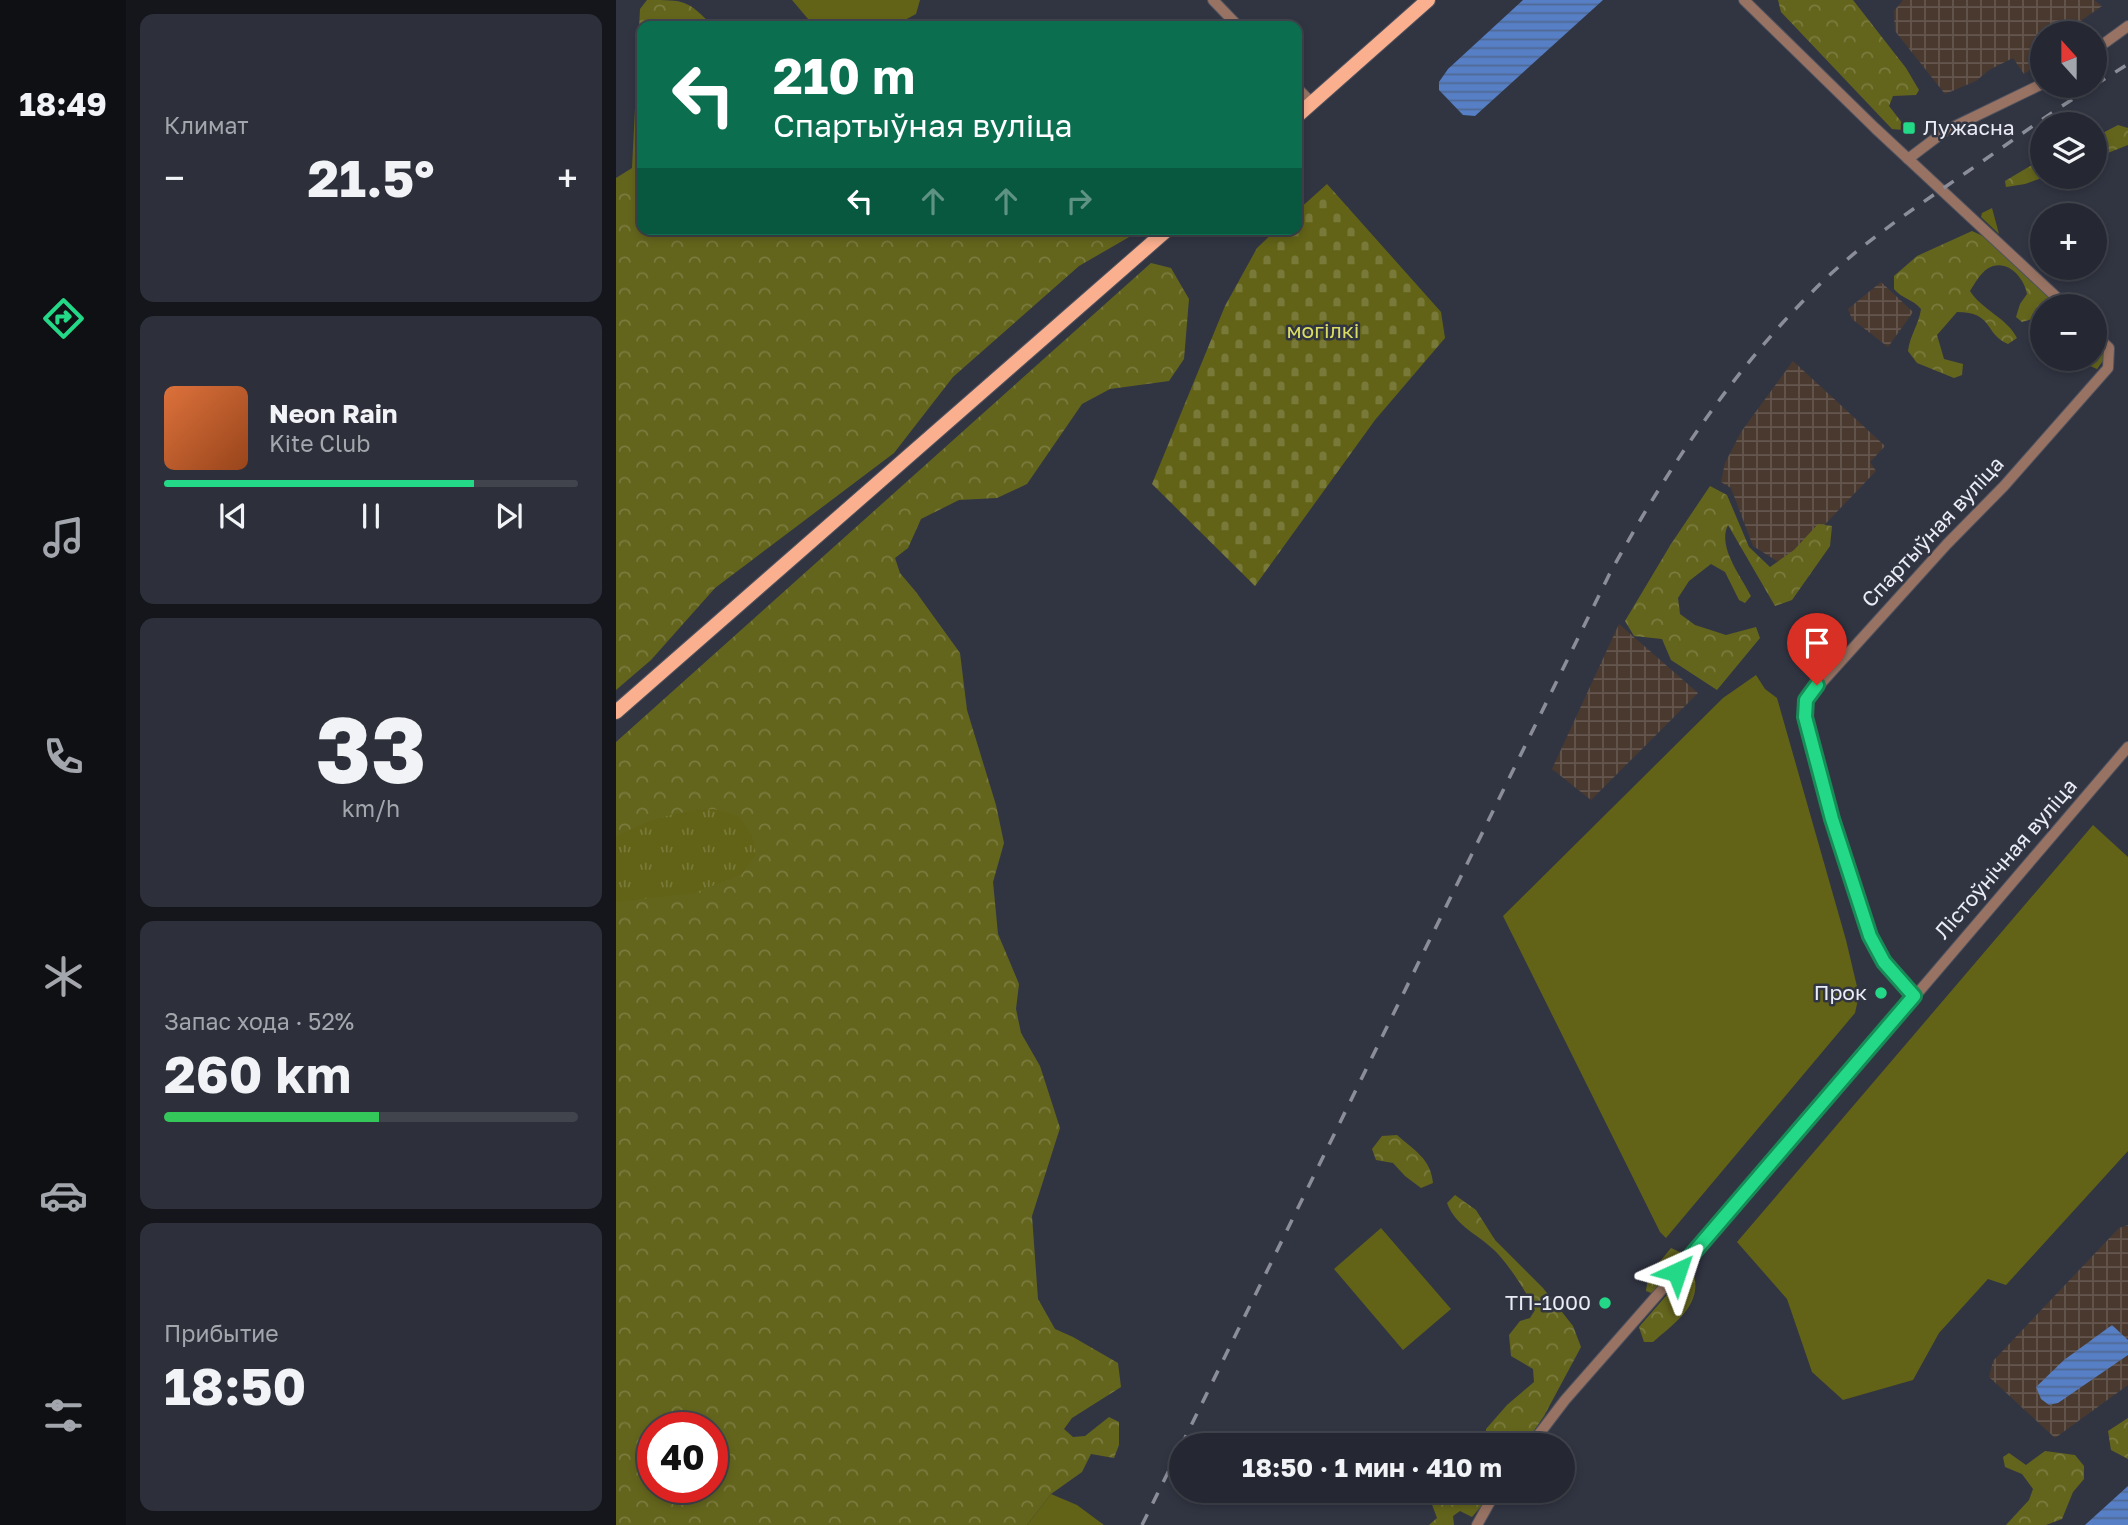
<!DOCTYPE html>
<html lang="ru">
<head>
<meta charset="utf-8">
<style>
  body { margin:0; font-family:"Golos Text",sans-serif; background:#2d303a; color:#f1f3f6; height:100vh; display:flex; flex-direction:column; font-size:26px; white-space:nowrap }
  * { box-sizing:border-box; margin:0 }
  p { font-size:23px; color:#a3a6ac }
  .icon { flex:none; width:38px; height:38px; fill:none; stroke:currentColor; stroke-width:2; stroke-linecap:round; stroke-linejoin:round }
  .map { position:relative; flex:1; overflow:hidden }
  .sheet { display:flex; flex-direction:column; gap:14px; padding:14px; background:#14161c; width:490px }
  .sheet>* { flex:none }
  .top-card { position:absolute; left:21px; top:21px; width:665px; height:214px; border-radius:14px; box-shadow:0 4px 10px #0003,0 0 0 2px #42444d; background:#0b6e4f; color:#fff; overflow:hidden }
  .needle { width:46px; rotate:339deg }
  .tools { position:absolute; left:1414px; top:21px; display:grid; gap:14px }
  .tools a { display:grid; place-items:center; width:77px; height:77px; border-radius:50%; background:#252832; box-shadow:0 4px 10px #0003,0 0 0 2px #42444d; font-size:35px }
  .speed { position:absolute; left:21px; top:1412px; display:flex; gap:14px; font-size:35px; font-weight:700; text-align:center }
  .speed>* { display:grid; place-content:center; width:91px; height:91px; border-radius:50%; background:#252832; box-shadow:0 4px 10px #0003,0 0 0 2px #42444d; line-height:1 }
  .speed .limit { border:10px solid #d22; background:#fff; color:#111 }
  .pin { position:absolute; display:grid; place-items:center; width:60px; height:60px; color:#fff; margin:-72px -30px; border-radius:50% 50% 50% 0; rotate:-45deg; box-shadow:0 0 7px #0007 }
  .pin .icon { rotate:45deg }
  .me { position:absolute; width:77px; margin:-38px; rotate:42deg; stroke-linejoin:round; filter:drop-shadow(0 0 5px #0008) }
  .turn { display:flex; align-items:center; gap:24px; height:147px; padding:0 21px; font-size:32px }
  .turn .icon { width:91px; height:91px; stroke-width:2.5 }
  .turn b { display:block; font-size:49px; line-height:60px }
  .lanes { display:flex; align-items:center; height:66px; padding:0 21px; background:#0003; justify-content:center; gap:35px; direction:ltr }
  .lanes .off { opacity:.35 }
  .big { font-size:52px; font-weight:700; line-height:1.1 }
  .sheet .tile { flex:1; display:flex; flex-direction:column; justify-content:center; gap:10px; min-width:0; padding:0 24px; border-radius:14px; background:#2d303a }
  .sheet .dial { align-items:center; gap:0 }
  .dial b { font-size:91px; line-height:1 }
  .song { display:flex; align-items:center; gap:21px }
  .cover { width:84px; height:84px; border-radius:10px; background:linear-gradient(135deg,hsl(20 70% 55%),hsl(20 70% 35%)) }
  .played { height:7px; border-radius:4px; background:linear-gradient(90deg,#23d886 75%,#42444d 75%) }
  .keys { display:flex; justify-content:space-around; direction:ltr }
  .heat { display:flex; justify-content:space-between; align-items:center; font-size:38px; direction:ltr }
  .charge { height:10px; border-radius:5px; background:linear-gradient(90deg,#34c759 52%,#42444d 0) }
  .trip { position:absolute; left:553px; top:1433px; width:406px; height:70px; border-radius:35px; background:#252832; box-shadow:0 4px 10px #0003,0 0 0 2px #42444d; font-weight:700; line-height:70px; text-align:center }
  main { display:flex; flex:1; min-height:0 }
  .tabs { display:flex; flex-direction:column; width:126px; justify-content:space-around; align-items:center; background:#0f1014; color:#a3a6ac }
  .tabs .icon { width:49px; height:49px }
  .tabs .active { color:#23d886 }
  .tabs b { font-size:32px; color:#f1f3f6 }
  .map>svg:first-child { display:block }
</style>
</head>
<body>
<main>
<nav class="tabs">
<b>18:49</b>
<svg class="icon active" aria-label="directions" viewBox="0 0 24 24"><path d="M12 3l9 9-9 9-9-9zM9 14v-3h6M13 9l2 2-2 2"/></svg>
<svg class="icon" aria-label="music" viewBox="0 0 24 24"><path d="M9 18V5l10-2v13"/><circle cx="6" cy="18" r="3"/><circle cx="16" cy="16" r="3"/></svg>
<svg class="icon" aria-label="phone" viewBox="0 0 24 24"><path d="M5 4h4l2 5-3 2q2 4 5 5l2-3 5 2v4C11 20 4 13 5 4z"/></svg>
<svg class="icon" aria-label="climate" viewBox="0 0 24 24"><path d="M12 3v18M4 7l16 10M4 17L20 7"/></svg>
<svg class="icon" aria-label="car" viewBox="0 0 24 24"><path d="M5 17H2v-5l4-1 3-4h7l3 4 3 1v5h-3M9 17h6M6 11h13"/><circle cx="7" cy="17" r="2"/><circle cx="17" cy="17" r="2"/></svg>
<svg class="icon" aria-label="filters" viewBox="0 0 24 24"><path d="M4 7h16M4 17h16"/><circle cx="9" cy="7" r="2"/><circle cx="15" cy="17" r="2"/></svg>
</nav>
<section class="sheet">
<div class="tile"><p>Климат</p>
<div class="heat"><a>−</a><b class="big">21.5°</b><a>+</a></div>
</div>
<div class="tile">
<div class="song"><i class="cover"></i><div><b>Neon Rain</b><p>Kite Club</p></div></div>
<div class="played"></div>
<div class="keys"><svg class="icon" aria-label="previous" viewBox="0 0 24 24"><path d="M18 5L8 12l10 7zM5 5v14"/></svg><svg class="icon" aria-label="pause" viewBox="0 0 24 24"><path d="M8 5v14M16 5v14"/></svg><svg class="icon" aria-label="next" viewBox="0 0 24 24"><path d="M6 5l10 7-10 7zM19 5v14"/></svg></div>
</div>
<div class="tile dial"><b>33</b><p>km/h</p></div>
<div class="tile"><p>Запас хода · 52%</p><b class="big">260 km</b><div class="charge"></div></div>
<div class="tile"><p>Прибытие</p><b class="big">18:50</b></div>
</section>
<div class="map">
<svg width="1512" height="1525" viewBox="0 0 1512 1525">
  <defs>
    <pattern id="industrial-grid" width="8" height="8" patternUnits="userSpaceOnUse" patternTransform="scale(1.75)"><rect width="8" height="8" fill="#4a392f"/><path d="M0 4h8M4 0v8" fill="none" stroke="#64564e"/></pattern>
    <pattern id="forest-crowns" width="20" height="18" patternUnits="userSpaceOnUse" patternTransform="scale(1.75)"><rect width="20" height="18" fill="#64651c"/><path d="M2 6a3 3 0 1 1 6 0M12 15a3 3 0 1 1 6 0" fill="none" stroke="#7a7b3e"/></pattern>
    <pattern id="cemetery-stones" width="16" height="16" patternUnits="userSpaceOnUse" patternTransform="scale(1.75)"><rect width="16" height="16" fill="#626317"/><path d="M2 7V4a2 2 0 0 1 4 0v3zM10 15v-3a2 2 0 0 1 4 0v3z" fill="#797a39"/></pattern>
    <pattern id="park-tufts" width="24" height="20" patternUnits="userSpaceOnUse" patternTransform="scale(1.75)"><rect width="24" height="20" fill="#626317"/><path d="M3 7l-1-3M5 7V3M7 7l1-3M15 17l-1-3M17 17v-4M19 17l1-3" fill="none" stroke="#797a39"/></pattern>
    <pattern id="water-rules" width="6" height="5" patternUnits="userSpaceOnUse" patternTransform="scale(1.75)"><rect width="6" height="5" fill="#567fc5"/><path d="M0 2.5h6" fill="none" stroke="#506994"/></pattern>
  </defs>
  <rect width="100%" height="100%" fill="#313542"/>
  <g fill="url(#industrial-grid)">
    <polygon points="1287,0 1478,0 1486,6 1456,27 1460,33 1426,33 1426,62 1408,74 1397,58 1373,70 1360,81 1329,94 1279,31 1278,11"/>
    <polygon points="1265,282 1297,312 1272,347 1236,319 1232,309"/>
    <polygon points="1177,361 1269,446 1254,462 1260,471 1169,566 1137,546 1115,488 1105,482 1109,463 1125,432"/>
    <polygon points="1003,624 1082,693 975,800 936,769"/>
    <polygon points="1512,1225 1512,1385 1439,1438 1373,1377 1377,1361 1503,1228"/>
  </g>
  <g fill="#626317">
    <polygon points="176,0 304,0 300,14 278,26 198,26"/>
    <polygon points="1376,208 1383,234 1365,217 1366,213"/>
    <polygon points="1140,675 1149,689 1161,698 1230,940 1243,995 1239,1013 1050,1238 1044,1232 887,916 1107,698"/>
    <polygon points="1477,825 1512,857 1512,1151 1390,1285 1372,1279 1323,1333 1297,1380 1227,1400 1196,1372 1171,1299 1121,1242"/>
    <polygon points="765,1228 835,1309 787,1350 718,1269"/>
    <polygon points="435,1494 461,1505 488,1525 411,1525"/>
  </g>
  <g fill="url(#forest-crowns)" fill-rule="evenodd">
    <path d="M 31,0 C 70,0 71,0 97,26 L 26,26 L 26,229 L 527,229 L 463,266 L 337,377 L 278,453 L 99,588 L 35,660 L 0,690 L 0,178 L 16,168 L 24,9 Z"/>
    <polygon points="1162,0 1237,0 1290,68 1303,90 1300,95 1277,96 1273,106 1287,124 1287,130 1276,129 1165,12"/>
    <polygon points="1502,125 1512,128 1512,145 1479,158 1479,137"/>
    <polygon points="1426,159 1428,177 1409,184 1390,187 1389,181"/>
    <path d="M 1356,231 L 1371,238 L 1442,306 L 1426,306 L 1426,319 L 1416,319 L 1406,322 L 1400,317 L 1404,304 L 1411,294 C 1408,277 1390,257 1371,269 C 1364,274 1359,283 1354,291 C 1366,310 1391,318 1401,338 L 1392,344 C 1368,334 1378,312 1341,312 L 1321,335 L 1328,359 L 1347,364 L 1346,375 L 1338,378 L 1301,363 L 1292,351 C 1294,335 1303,324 1305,309 C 1297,299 1286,299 1278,289 L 1278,276 L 1301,256 Z"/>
    <path d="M 535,263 L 555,268 L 573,299 L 568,359 L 553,381 L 494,389 L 466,404 L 411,484 L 381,498 L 343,500 L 305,519 L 292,548 L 279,558 L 284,573 L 300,592 L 344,653 L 351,710 L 380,805 L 388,843 L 377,882 L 382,934 L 403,984 L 400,1009 L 405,1033 L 424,1066 L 444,1128 L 416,1216 L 422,1299 L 439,1329 L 457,1337 L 502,1363 L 505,1387 L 456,1418 L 448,1429 L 457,1437 L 469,1436 L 493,1417 L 503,1422 L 503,1445 L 498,1458 L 475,1454 L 466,1472 L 435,1494 L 411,1525 L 0,1525 L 0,742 ZM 37,1428 L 96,1428 L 96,1488 L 37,1488 Z"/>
    <polygon points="1479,341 1486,348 1489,358 1481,369 1474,366 1468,359 1479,359"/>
    <path d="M 1094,486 L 1111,495 L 1133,547 L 1154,567 L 1178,550 L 1202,524 L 1216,526 L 1214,546 L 1176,600 L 1159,606 L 1112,525 C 1101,547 1125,576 1135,596 L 1129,603 L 1123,600 L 1109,572 L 1095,564 L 1073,581 L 1062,598 L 1064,614 L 1079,625 L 1110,635 L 1140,627 L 1144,638 L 1101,690 L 1055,660 L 1046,639 L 1018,636 L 1009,621 L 1055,544 Z"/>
    <path d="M 781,1135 C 798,1150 815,1159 817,1183 L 805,1188 L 789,1176 L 777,1163 L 760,1160 L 756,1149 L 766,1136 Z"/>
    <path d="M 839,1195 L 860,1210 L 879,1240 L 927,1288 L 957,1326 L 965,1347 L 928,1416 L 908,1445 L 869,1445 L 870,1429 L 891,1405 L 918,1382 L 917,1369 L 895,1356 L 893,1335 L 904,1321 L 914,1318 L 919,1310 C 909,1290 897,1271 882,1254 C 865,1235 840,1228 831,1203 Z"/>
    <polygon points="1055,1248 1068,1254 1071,1259 1038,1294 1030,1291 1032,1276"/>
    <path d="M 1075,1267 C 1091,1302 1060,1322 1037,1342 L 1028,1342 L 1023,1327 Z"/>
    <polygon points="1512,1418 1512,1459 1495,1450 1492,1431"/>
    <polygon points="1429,1451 1459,1455 1468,1466 1468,1479 1457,1492 1446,1519 1430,1525 1390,1525 1413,1500 1417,1489 1406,1474 1389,1467 1387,1457 1393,1453 1410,1465"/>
    <polygon points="811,1491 878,1491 856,1517 844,1511 837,1516 838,1525 813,1525 821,1518"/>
  </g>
  <polygon fill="url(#cemetery-stones)" points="711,184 825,312 829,338 759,420 639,586 536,484 609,306 641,248 661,229 681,229 681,211"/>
  <path fill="url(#park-tufts)" d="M 98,809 L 122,816 L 136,835 L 140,854 L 126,874 L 78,893 L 0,902 L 0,836 C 37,819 57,811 98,809 Z"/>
  <g fill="url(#water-rules)">
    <polygon points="907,0 987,0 859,116 847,115 823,90 823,82 832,69"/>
    <polygon points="1496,1325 1512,1340 1512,1355 1442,1403 1433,1405 1425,1399 1420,1387 1448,1360"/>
    <polygon points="1512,1486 1512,1525 1469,1525"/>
  </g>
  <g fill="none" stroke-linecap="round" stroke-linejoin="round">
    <defs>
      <g id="minor">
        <polyline points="597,0 622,26"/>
        <polyline points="1128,0 1259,128 1450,306"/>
        <polyline points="1479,50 1512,26"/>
        <polyline points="681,88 696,103"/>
        <polyline points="1292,159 1329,131 1426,84"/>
        <polyline points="1298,996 1268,962 1254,936 1216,819 1198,757 1189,717 1190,700 1331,544 1388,486 1492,368 1493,348 1479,335"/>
        <polyline points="914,1446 949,1400 1130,1194 1512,747"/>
        <polyline points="861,1525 880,1491"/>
      </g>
      <g id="major">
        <polyline points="681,116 812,0"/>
        <polyline points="0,712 552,229"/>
      </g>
    </defs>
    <use href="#minor" stroke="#4f525f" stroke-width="12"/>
    <use href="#major" stroke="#4f525f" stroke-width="16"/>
    <use href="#minor" stroke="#987363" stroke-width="10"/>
    <use href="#major" stroke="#faaf8e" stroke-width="14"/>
    <g stroke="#8b8e99" stroke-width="3.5" stroke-dasharray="12 12" stroke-linecap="butt">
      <polyline points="1479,85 1512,64"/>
      <path d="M 565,1446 L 993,575 C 1049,473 1113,375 1196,292 C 1241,246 1297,209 1351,172 C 1393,143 1434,113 1477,86"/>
      <polyline points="526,1525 565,1446"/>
    </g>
  </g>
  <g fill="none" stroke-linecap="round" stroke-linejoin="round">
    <defs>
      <polyline id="route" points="1061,1272 1298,996 1268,962 1254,936 1216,819 1189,717 1190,700 1201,685"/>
    </defs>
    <use href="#route" stroke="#178c57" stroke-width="18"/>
    <use href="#route" stroke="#23d886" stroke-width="12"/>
  </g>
  <g fill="#23d886" stroke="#313542" stroke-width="2.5">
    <rect x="1286" y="121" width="14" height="14" rx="3.5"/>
    <circle cx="1265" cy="993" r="7"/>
    <circle cx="989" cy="1303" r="7"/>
  </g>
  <g text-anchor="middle" stroke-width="5" stroke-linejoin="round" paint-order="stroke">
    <g font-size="21" fill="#eaecf5" stroke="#313542" text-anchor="end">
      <text x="1307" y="135" text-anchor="start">Лужасна</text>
      <text x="1251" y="1000">Прок</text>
      <text x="975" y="1310">ТП-1000</text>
    </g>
    <g font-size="21" fill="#dadd61" stroke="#313542">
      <text x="707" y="338">могілкі</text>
    </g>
    <g font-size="21" fill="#eaecf5" stroke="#313542">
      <text transform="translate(1317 532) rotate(-47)" y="7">Спартыўная вуліца</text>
      <text transform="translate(1390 859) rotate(-49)" y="7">Лістоўнічная вуліца</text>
    </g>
  </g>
</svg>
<div class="tools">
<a><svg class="needle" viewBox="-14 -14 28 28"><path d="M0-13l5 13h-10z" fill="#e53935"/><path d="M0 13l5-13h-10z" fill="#a3a6ac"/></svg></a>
<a><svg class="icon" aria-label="layers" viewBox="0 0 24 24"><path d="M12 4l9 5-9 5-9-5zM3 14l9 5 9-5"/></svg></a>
<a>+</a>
<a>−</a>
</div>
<div class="speed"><div class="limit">40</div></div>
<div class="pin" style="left:1201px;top:685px;background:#d93025"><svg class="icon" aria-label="arrive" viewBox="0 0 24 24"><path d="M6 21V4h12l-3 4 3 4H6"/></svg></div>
<svg class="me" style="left:1061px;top:1272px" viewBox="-20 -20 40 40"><path d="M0-17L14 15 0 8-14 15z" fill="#23d886" stroke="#fff" stroke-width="4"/></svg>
<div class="trip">18:50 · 1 мин · 410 m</div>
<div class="top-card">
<div class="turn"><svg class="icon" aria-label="left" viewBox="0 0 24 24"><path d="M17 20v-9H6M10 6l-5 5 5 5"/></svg><div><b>210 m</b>Спартыўная вуліца</div></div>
<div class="lanes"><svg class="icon" aria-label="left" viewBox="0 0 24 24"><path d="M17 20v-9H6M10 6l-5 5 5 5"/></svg><svg class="icon off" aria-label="ahead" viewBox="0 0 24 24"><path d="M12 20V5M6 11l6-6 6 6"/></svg><svg class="icon off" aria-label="ahead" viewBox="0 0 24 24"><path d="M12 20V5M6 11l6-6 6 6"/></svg><svg class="icon off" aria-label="right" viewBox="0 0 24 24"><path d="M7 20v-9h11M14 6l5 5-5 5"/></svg></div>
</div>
</div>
</main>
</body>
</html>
